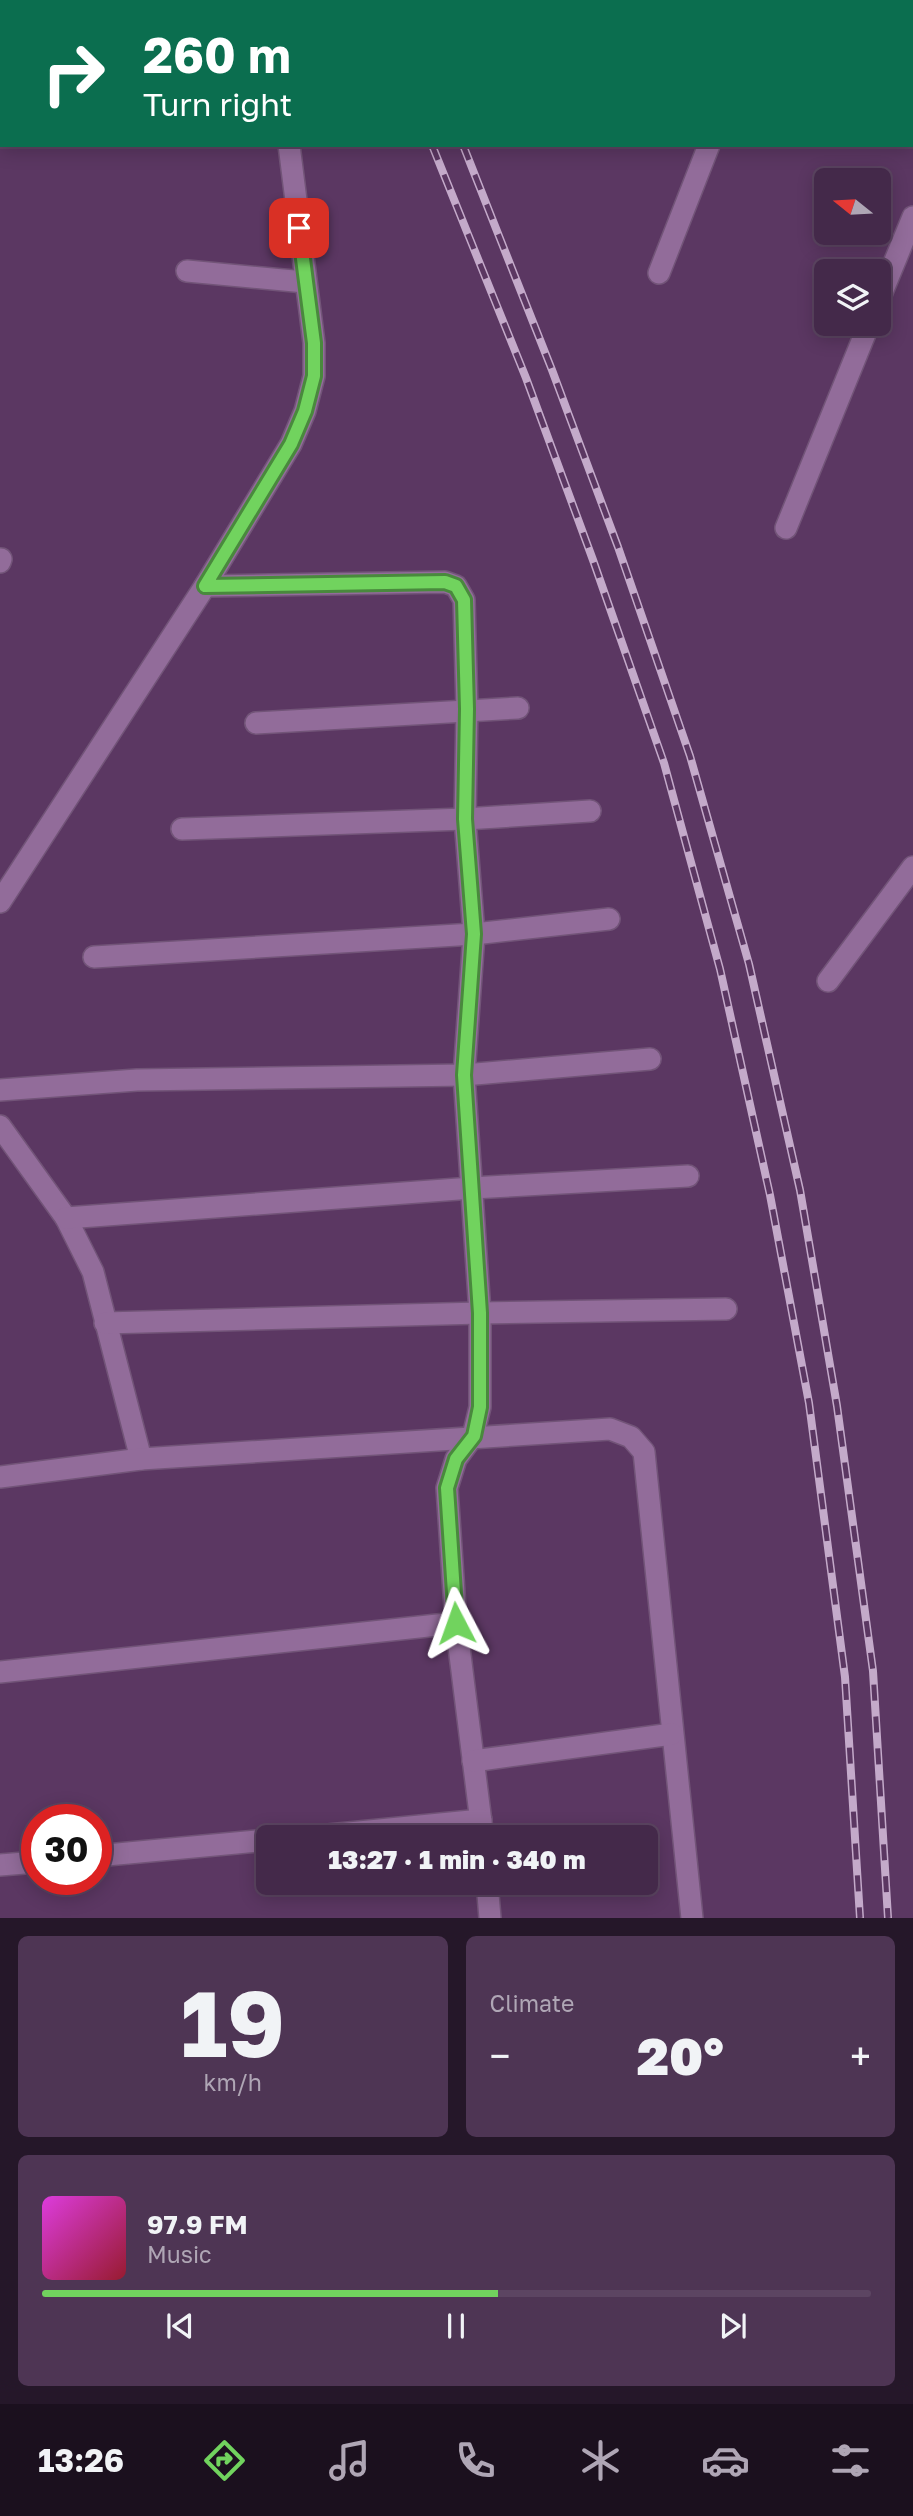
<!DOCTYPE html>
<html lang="en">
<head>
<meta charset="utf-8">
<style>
  body { margin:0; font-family:"Golos Text",sans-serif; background:#4e3554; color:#f1f3f6; height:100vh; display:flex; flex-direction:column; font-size:26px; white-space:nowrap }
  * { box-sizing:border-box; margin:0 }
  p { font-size:23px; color:#afa6b5 }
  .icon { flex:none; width:38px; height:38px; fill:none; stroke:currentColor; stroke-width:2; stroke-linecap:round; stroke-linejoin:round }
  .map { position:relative; height:1918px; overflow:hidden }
  .panel { display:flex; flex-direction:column; gap:18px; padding:18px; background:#251729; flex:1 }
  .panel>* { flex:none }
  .banner { position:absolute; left:0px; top:0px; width:914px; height:147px; box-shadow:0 4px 18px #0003,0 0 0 2px #5c4562; background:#0b6e4f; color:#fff; overflow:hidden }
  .needle { width:46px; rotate:288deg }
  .fabs { position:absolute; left:814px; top:168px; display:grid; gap:14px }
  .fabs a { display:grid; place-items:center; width:77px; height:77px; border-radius:10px; background:#44294a; box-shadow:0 4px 18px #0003,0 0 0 2px #5c4562; font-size:35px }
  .speed { position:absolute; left:21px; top:1804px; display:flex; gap:14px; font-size:35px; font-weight:700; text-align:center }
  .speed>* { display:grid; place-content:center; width:91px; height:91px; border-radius:50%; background:#44294a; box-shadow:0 4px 18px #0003,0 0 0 2px #5c4562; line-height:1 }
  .speed .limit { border:10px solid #d22; background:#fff; color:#111 }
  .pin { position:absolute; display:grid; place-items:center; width:60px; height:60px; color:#fff; margin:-30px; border-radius:14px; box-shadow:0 4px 10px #0006 }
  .me { position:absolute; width:77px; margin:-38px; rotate:356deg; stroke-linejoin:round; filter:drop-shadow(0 0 5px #0008) }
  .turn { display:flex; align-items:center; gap:24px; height:147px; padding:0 28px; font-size:32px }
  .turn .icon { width:91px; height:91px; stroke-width:2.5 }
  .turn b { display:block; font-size:49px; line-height:60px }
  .big { font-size:52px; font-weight:800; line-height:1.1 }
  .panel .widget { flex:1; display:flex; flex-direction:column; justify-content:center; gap:10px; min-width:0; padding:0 24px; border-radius:10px; background:#4e3554 }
  .panel .dial { align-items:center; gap:0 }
  .dial b { font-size:91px; line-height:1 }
  .song { display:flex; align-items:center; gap:21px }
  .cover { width:84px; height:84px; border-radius:10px; background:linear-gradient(135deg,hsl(300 70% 55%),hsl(350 70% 35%)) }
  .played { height:7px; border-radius:4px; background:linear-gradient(90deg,#71d35e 55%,#5c4562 55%) }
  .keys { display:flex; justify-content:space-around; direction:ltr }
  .heat { display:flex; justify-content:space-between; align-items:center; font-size:38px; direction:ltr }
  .panel .tiles { flex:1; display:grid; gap:18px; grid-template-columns:1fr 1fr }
  .widget:last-child { grid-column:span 2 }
  .trip { position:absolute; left:256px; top:1825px; width:402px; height:70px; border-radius:10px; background:#44294a; box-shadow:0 4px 18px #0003,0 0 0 2px #5c4562; font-weight:800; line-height:70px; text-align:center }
  .menu { display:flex; height:112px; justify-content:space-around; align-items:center; background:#1b101e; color:#afa6b5 }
  .menu .icon { width:49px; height:49px }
  .menu .selected { color:#71d35e }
  .menu b { font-size:32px; color:#f1f3f6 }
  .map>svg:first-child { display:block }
</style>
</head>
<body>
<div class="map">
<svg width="913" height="1918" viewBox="0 0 913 1918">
  <rect width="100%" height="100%" fill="#5b3762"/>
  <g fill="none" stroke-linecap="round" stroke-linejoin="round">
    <defs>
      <g id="street">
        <polyline points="254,0 256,2"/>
        <polyline points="639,0 644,2"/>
        <polyline points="0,1 31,0"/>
        <polyline points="763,2 764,0"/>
        <polyline points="912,125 913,125"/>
        <polyline points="187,271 305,282"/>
        <polyline points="659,273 709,145"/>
        <polyline points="878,302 913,217"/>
        <polyline points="786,528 869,324"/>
        <polyline points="0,562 1,559"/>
        <polyline points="205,586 445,582 456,586 464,600 467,709 465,819 474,934 464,1075 480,1313 480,1407 473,1436 456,1459 447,1488 456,1623 483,1838"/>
        <polyline points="256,723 518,708"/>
        <polyline points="182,829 465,819 590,811"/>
        <polyline points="0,902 205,586 291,444 305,411 314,376 314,343 289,145"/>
        <polyline points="94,957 474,934 609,919"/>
        <polyline points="828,981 913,867"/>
        <polyline points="0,1090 137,1080 464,1075 650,1059"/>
        <polyline points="0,1126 66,1218 93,1272 141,1459"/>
        <polyline points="66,1218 472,1188 688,1176"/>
        <polyline points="105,1323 480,1313 726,1309"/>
        <polyline points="0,1477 141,1459 610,1429 631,1437 644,1452 692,1918"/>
        <polyline points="0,1672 456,1623"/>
        <polyline points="473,1761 672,1734"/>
        <polyline points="298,1838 481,1820"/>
        <polyline points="96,1856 268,1840"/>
        <polyline points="0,1865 37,1862"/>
        <polyline points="487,1883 490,1918"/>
      </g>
    </defs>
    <use href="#street" stroke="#725478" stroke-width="24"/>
    <use href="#street" stroke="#926c9a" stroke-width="21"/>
    <defs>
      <g id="rail">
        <polyline points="374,0 374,2"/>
        <polyline points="405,0 405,2"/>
        <polyline points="432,145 526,378 593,560 664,763 720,969 770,1195 809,1403 845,1677 860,1918"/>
        <polyline points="463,145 552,370 618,547 690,756 749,964 800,1190 837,1406 873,1671 888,1918"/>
      </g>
    </defs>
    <use href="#rail" stroke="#c4aaca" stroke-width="8"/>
    <use href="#rail" stroke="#5b3762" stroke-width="5" stroke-dasharray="16" stroke-linecap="butt"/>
  </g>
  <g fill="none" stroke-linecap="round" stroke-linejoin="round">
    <defs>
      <polyline id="route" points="299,228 314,343 314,376 305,411 291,444 205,586 445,582 456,586 464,600 467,709 465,819 474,934 464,1075 480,1313 480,1407 474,1436 456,1459 447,1488 456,1623"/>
    </defs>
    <use href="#route" stroke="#49893d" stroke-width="18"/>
    <use href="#route" stroke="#71d35e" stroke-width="12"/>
  </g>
</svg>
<div class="fabs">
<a><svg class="needle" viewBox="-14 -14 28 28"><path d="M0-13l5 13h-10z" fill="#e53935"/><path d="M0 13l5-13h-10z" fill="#afa6b5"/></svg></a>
<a><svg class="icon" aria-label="layers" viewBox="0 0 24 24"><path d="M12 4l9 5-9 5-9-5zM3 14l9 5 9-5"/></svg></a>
</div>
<div class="speed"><div class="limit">30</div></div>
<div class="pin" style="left:299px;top:228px;background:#d93025"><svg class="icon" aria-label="arrive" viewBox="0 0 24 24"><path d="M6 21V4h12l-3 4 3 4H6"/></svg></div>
<svg class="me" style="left:456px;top:1623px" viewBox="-20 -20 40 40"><path d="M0-17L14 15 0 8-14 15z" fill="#71d35e" stroke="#fff" stroke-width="4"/></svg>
<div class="trip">13:27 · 1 min · 340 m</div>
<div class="banner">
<div class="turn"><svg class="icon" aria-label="right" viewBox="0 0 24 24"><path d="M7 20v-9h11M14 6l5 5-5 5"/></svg><div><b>260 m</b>Turn right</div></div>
</div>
</div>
<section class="panel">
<div class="tiles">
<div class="widget dial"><b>19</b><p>km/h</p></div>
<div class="widget"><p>Climate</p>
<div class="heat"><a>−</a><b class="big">20°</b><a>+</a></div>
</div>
<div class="widget">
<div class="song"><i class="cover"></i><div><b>97.9 FM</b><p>Music</p></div></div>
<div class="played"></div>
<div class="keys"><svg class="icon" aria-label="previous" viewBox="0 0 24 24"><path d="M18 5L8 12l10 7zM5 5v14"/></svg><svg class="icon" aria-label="pause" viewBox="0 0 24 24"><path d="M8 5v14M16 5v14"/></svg><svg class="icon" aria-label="next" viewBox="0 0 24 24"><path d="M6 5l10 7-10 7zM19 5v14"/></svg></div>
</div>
</div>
</section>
<nav class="menu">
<b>13:26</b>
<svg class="icon selected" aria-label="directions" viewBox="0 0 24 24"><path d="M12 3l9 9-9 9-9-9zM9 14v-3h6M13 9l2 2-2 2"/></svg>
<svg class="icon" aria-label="music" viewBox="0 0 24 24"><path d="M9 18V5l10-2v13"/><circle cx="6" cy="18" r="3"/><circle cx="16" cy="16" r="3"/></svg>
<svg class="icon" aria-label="phone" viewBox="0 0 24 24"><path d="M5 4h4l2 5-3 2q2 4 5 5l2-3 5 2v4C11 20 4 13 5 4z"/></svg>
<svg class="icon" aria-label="climate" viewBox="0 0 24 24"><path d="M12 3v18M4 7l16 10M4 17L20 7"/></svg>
<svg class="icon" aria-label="car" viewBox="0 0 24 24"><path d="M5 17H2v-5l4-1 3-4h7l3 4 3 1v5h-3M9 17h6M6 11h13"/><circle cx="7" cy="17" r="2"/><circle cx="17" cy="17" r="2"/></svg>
<svg class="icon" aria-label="filters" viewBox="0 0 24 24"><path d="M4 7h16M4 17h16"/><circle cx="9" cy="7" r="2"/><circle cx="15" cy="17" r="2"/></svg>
</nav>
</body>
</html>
